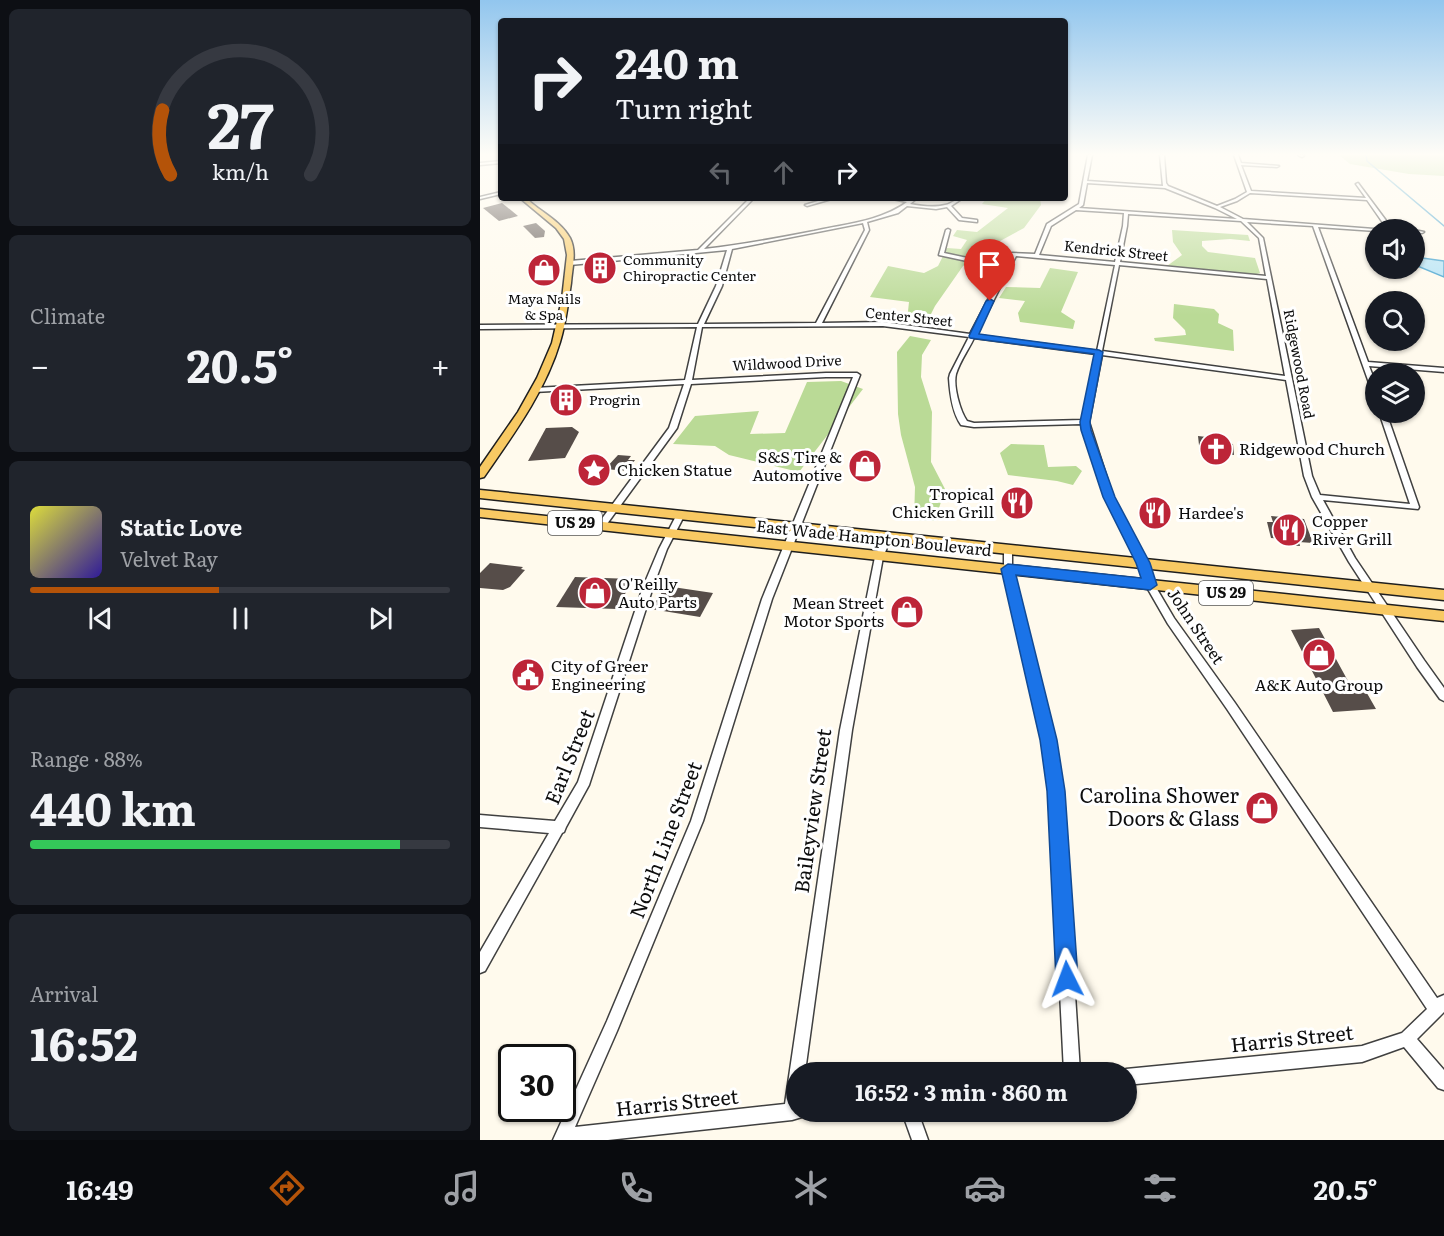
<!DOCTYPE html>
<html lang="en">
<head>
<meta charset="utf-8">
<style>
  body { margin:0; font-family:Literata,serif; background:#20242c; color:#f1f3f6; height:100vh; display:flex; flex-direction:column; font-size:22px; white-space:nowrap }
  * { box-sizing:border-box; margin:0 }
  p { font-size:20px; color:#9ea1a6 }
  .icon { flex:none; width:33px; height:33px; fill:none; stroke:currentColor; stroke-width:2; stroke-linecap:round; stroke-linejoin:round }
  .map { position:relative; flex:1; overflow:hidden }
  .panel { display:flex; flex-direction:column; gap:9px; padding:9px; background:#0d0f14; width:480px }
  .panel>* { flex:none }
  .banner { position:absolute; left:18px; top:18px; width:570px; height:183px; border-radius:6px; box-shadow:0 2px 4px #0004; background:#171b24; color:#f1f3f6; overflow:hidden }
  .fabs { position:absolute; left:885px; top:219px; display:grid; gap:12px }
  .fabs a { display:grid; place-items:center; width:60px; height:60px; border-radius:50%; background:#171b24; box-shadow:0 2px 4px #0004; font-size:30px }
  .speed { position:absolute; left:18px; top:1044px; display:flex; gap:12px; font-size:30px; font-weight:700; text-align:center }
  .speed>* { display:grid; place-content:center; width:78px; height:78px; border-radius:50%; background:#171b24; box-shadow:0 2px 4px #0004; line-height:1 }
  .speed .limit { border:3px solid #111; border-radius:9px; background:#fff; color:#111 }
  .pin { position:absolute; display:grid; place-items:center; width:51px; height:51px; color:#fff; margin:-62px -26px; border-radius:50% 50% 50% 0; rotate:-45deg; box-shadow:0 0 6px #0007 }
  .pin .icon { rotate:45deg }
  .me { position:absolute; width:66px; margin:-33px; rotate:357deg; stroke-linejoin:round; filter:drop-shadow(0 0 4px #0008) }
  .turn { display:flex; align-items:center; gap:21px; height:126px; padding:0 18px; font-size:27px }
  .turn .icon { width:78px; height:78px; stroke-width:2.5 }
  .turn b { display:block; font-size:42px; line-height:51px }
  .lanes { display:flex; align-items:center; height:57px; padding:0 18px; background:#0003; justify-content:center; gap:30px; direction:ltr }
  .lanes .off { opacity:.35 }
  .big { font-size:45px; font-weight:700; line-height:1.1 }
  .panel .card { flex:1; display:flex; flex-direction:column; justify-content:center; gap:9px; min-width:0; padding:0 21px; border-radius:9px; background:#20242c }
  .panel .dial { align-items:center; gap:0 }
  .dial svg { height:156px; overflow:visible; fill:none; stroke:#363941; stroke-width:7; stroke-linecap:round; text-anchor:middle }
  .dial text { fill:#f1f3f6; stroke:none }
  .song { display:flex; align-items:center; gap:18px }
  .cover { width:72px; height:72px; border-radius:9px; background:linear-gradient(135deg,hsl(60 70% 55%),hsl(250 70% 35%)) }
  .played { height:6px; border-radius:3px; background:linear-gradient(90deg,#b45309 45%,#363941 45%) }
  .keys { display:flex; justify-content:space-around; direction:ltr }
  .heat { display:flex; justify-content:space-between; align-items:center; font-size:33px; direction:ltr }
  .charge { height:9px; border-radius:4px; background:linear-gradient(90deg,#34c759 88%,#363941 0) }
  .trip { position:absolute; left:306px; top:1062px; width:351px; height:60px; border-radius:30px; background:#171b24; box-shadow:0 2px 4px #0004; font-weight:700; line-height:60px; text-align:center }
  .tab-bar { display:flex; height:96px; justify-content:space-around; align-items:center; background:#090b0e; color:#9ea1a6 }
  .tab-bar .icon { width:42px; height:42px }
  .tab-bar .current { color:#b45309 }
  .tab-bar b { font-size:27px; color:#f1f3f6 }
  main { display:flex; flex:1; min-height:0 }
  .map>svg:first-child { display:block }
</style>
</head>
<body>
<main>
<section class="panel">
<div class="card dial"><svg viewBox="0 0 100 80">
<path d="M14 69A42 42 0 1 1 86 69"/>
<path d="M14 69A42 42 0 0 1 10 36" stroke="#b45309"/>
<text x="50" y="56" font-size="32" font-weight="700">27</text>
<text x="50" y="72" font-size="11">km/h</text>
</svg></div>
<div class="card"><p>Climate</p>
<div class="heat"><a>−</a><b class="big">20.5°</b><a>+</a></div>
</div>
<div class="card">
<div class="song"><i class="cover"></i><div><b>Static Love</b><p>Velvet Ray</p></div></div>
<div class="played"></div>
<div class="keys"><svg class="icon" aria-label="previous" viewBox="0 0 24 24"><path d="M18 5L8 12l10 7zM5 5v14"/></svg><svg class="icon" aria-label="pause" viewBox="0 0 24 24"><path d="M8 5v14M16 5v14"/></svg><svg class="icon" aria-label="next" viewBox="0 0 24 24"><path d="M6 5l10 7-10 7zM19 5v14"/></svg></div>
</div>
<div class="card"><p>Range · 88%</p><b class="big">440 km</b><div class="charge"></div></div>
<div class="card"><p>Arrival</p><b class="big">16:52</b></div>
</section>
<div class="map">
<svg width="964" height="1140" viewBox="0 0 964 1140">
  <rect width="100%" height="100%" fill="#fffaed"/>
  <g fill="#bada96">
    <polygon points="859,155 964,155 964,176 929,174 870,164"/>
    <polygon points="507,198 560,198 561,205 544,228 511,246 499,257 483,266 455,306 446,324 427,321 429,302 390,297 408,266 444,273 458,266 467,248 481,249 487,240 473,236 477,230 497,232 528,208 502,204"/>
    <polygon points="692,230 768,235 770,241 750,239 722,241 722,246 728,252 775,258 780,273 773,275 687,266 702,255 693,242"/>
    <polygon points="570,268 598,272 581,312 595,321 593,329 540,322 538,313 545,301 519,298 526,287 560,288"/>
    <polygon points="694,304 734,309 739,314 738,323 753,330 754,351 675,341 674,338 706,335 705,330 693,318"/>
    <polygon points="430,336 451,340 442,355 441,377 452,412 451,462 465,489 455,521 434,520 435,487 421,435 418,414 417,352"/>
    <polygon points="361,381 383,389 319,472 249,455 235,446 193,444 215,416 279,411 270,434 305,433 327,382"/>
    <polygon points="531,444 564,445 568,467 596,466 602,471 593,485 577,481 528,475 520,453"/>
  </g>
  <polygon fill="#b2e2f6" stroke="#399dcd" stroke-width="1.5" points="935,257 964,261 964,277 935,265"/>
  <g fill="none" stroke-linecap="round" stroke-linejoin="round">
    <g stroke="#399dcd" stroke-width="1.5">
      <polyline points="886,155 887,161 964,226"/>
      <polyline points="315,199 318,198"/>
    </g>
  </g>
  <g fill="#564d49">
    <polygon points="22,203 32,211 38,216 19,221 3,208"/>
    <polygon points="56,223 65,231 64,237 55,238 43,226"/>
    <polygon points="100,393 95,404 73,406 78,397 82,395"/>
    <polygon points="92,427 99,432 85,458 48,461 66,428"/>
    <polygon points="718,436 744,439 745,443 753,444 754,455 746,454 746,458 720,454"/>
    <polygon points="138,455 151,456 148,460 155,460 147,471 125,469"/>
    <polygon points="664,502 683,504 686,524 666,522"/>
    <polygon points="791,516 824,519 833,543 819,542 820,546 806,545 804,539 791,538 787,522 793,522"/>
    <polygon points="10,563 43,567 41,569 45,570 30,587 23,590 0,588 0,573"/>
    <polygon points="95,577 153,579 137,609 76,607"/>
    <polygon points="186,586 233,593 220,617 171,609"/>
    <polygon points="839,628 868,681 880,681 896,709 853,712 811,630"/>
  </g>
  <g fill="none" stroke-linecap="round" stroke-linejoin="round">
    <defs>
      <g id="minor">
        <path d="M 608,155 L 612,155 L 607,181 L 683,186 L 680,155 L 684,155 L 686,183 L 688,186 L 737,206 L 755,199 L 767,192 L 754,155 L 758,155 L 761,163 L 799,166 L 797,167 L 761,165 L 771,191 L 886,198 L 876,184 L 878,183 L 913,230 L 908,230 L 887,200 L 770,193 L 757,201 L 740,207 L 763,219 L 907,230 L 896,230 L 896,231 L 838,227 L 888,362 L 964,368 L 964,372 L 889,366 L 896,384 L 896,396 L 893,394 L 833,226 L 767,222 L 783,238 L 832,476 L 840,495 L 930,504 L 899,412 L 906,412 L 939,507 L 938,509 L 843,500 L 875,558 L 944,660 L 964,688 L 964,701 L 960,699 L 937,667 L 869,562 L 832,497 L 824,476 L 806,380 L 622,355 L 609,422 L 633,497 L 667,563 L 674,584 L 694,618 L 755,703 L 957,998 L 964,995 L 964,1012 L 937,1039 L 964,1070 L 964,1090 L 958,1088 L 924,1047 L 882,1062 L 646,1085 L 646,1072 L 640,1072 L 646,1069 L 882,1046 L 922,1033 L 947,1009 L 747,709 L 688,624 L 665,584 L 659,563 L 625,497 L 602,424 L 494,427 L 481,425 C 472,412 470,394 469,378 L 470,374 L 489,337 L 403,326 L 222,327 L 212,380 L 346,373 L 377,373 L 380,375 L 292,599 L 223,821 L 137,1031 L 95,1127 L 305,1104 L 360,730 L 395,557 L 404,536 L 408,533 L 412,536 L 403,557 L 372,730 L 325,1072 L 316,1072 L 316,1112 L 324,1112 L 322,1117 L 312,1120 L 128,1140 L 73,1140 L 127,1021 L 211,821 L 282,599 L 373,377 L 346,377 L 211,384 L 197,428 L 124,528 L 121,529 L 117,526 L 118,524 L 189,428 L 204,384 L 54,392 L 51,390 L 54,388 L 205,380 L 217,327 L 0,329 L 0,325 L 218,324 L 236,286 L 247,250 L 90,265 L 87,263 L 90,261 L 218,250 L 270,198 L 274,198 L 224,249 C 261,245 298,238 334,231 C 366,224 401,221 427,202 L 408,198 L 430,200 L 437,198 L 430,204 C 441,206 453,208 465,205 C 472,204 476,198 483,198 L 471,206 L 482,218 L 497,220 L 497,222 L 479,220 L 467,207 L 456,209 L 427,206 L 418,213 L 387,222 L 389,230 L 342,323 L 403,322 L 490,334 L 524,269 L 459,255 L 466,230 L 468,229 L 470,230 L 464,253 L 525,266 L 532,253 L 555,254 L 567,224 L 599,204 ZM 607,183 L 685,188 L 735,208 L 757,219 L 599,208 L 603,205 ZM 596,210 L 644,213 L 643,226 L 635,262 L 559,255 L 571,226 ZM 648,214 L 761,221 L 779,238 L 786,276 L 640,262 L 647,226 ZM 383,223 L 385,230 L 336,323 L 224,324 L 242,286 L 252,249 ZM 536,256 L 635,265 L 617,351 L 496,335 ZM 639,265 L 787,279 L 805,376 L 622,351 ZM 494,338 L 616,354 L 602,420 L 494,423 L 487,421 C 480,411 473,386 476,374 C 480,361 489,349 494,338 Z"/>
        <polygon points="818,155 823,155 824,156 822,157"/>
        <polygon points="21,161 21,163 0,165 0,163"/>
        <polygon points="21,192 21,194 0,199 0,197"/>
        <polygon points="348,198 355,198 327,206 325,205"/>
        <polygon points="934,230 944,232 942,233 934,232"/>
        <polygon points="200,513 204,516 187,549 173,587 109,785 86,827 84,832 82,833 5,971 0,973 0,952 69,833 0,827 0,815 75,821 98,782 163,587 179,549 196,516"/>
        <polygon points="528,546 532,549 532,569 574,740 582,791 600,1072 584,1072 570,791 562,740 524,569 524,549"/>
        <polygon points="422,1112 438,1112 448,1140 432,1140"/>
      </g>
      <g id="major">
        <path d="M 40,198 L 46,198 C 60,212 80,220 90,238 C 97,252 92,268 91,283 C 88,303 86,323 80,342 C 65,392 33,435 4,477 L 0,478 L 0,467 L 38,412 L 57,378 L 72,343 L 82,299 L 87,255 L 84,239 L 76,228 Z"/>
        <polygon points="0,490 964,590 964,600 0,498"/>
        <polygon points="0,509 964,611 964,621 0,517"/>
      </g>
    </defs>
    <use href="#minor" stroke="#404040" stroke-width="3"/>
    <use href="#major" stroke="#1e1e1e" stroke-width="3"/>
    <use href="#minor" fill="#fff" fill-rule="evenodd"/>
    <use href="#major" fill="#f8c963" fill-rule="evenodd"/>
  </g>
  <linearGradient id="sky" x2="0" y2="1"><stop stop-color="#92c6ee"/><stop offset="0.49" stop-color="#fffdf7"/><stop offset="1" stop-color="#fffdf7" stop-opacity="0"/></linearGradient>
  <rect width="964" height="315" fill="url(#sky)"/>
  <polygon fill="#1a73e8" stroke="#114b97" stroke-width="1.5" points="510,299 514,301 499,334 619,350 623,352 610,422 611,430 635,497 670,563 677,585 670,590 536,575 577,740 585,791 598,979 594,986 587,989 579,986 576,979 567,791 560,740 521,569 528,564 661,578 656,563 623,497 601,430 600,422 614,354 490,338 489,336 506,301"/>
  <defs>
    <symbol id="building-disc" viewBox="-11 -11 22 22"><circle r="9.5" fill="#bd2538" stroke="#fff"/><path d="M-4-6H4V6H1V3H-1V6H-4ZM-2.5-4.3h1.7v1.8h-1.7ZM.8-4.3h1.7v1.8H.8ZM-2.5-1h1.7V.8h-1.7ZM.8-1h1.7V.8H.8Z" fill="#fff"/></symbol>
    <symbol id="shop-disc" viewBox="-11 -11 22 22"><circle r="9.5" fill="#bd2538" stroke="#fff"/><path d="M-5-2.5h2.3a2.7 3.5 0 0 1 5.4 0H5L5.5 6h-11ZM-1.5-2.5h3a1.5 2.3 0 0 0-3 0Z" fill="#fff"/></symbol>
    <symbol id="church-disc" viewBox="-11 -11 22 22"><circle r="9.5" fill="#bd2538" stroke="#fff"/><path d="M-1.2-6h2.4v3.5h3.3v2.4h-3.3V6h-2.4V-.1h-3.3v-2.4h3.3Z" fill="#fff"/></symbol>
    <symbol id="sight-disc" viewBox="-11 -11 22 22"><circle r="9.5" fill="#bd2538" stroke="#fff"/><path d="M0-6L1.8-2.2L6-1.7L2.9 1.2L3.7 5.4L0 3.3L-3.7 5.4L-2.9 1.2L-6-1.7L-1.8-2.2Z" fill="#fff"/></symbol>
    <symbol id="restaurant-disc" viewBox="-11 -11 22 22"><circle r="9.5" fill="#bd2538" stroke="#fff"/><path d="M-5-6h1v4h1v-4h1v4h1v-4h1v5L-1.5 .5V6h-2V.5L-5-1ZM5-6V6H3V1.5H1.5Q1.5-4 5-6Z" fill="#fff"/></symbol>
    <symbol id="civic-disc" viewBox="-11 -11 22 22"><circle r="9.5" fill="#bd2538" stroke="#fff"/><path d="M-.6-6.5H3V-4.5H.6V-3L4-1V1h2V6H-6V1h2V-1L-.6-3ZM-1.2 2.5V6h2.4V2.5Z" fill="#fff"/></symbol>
  </defs>
  <g fill-rule="evenodd">
    <use href="#building-disc" x="101" y="249" width="38" height="38"/>
    <use href="#shop-disc" x="45" y="251" width="38" height="38"/>
    <use href="#building-disc" x="67" y="381" width="38" height="38"/>
    <use href="#church-disc" x="717" y="430" width="38" height="38"/>
    <use href="#shop-disc" x="366" y="447" width="38" height="38"/>
    <use href="#sight-disc" x="95" y="451" width="38" height="38"/>
    <use href="#restaurant-disc" x="518" y="484" width="38" height="38"/>
    <use href="#restaurant-disc" x="656" y="494" width="38" height="38"/>
    <use href="#restaurant-disc" x="790" y="511" width="38" height="38"/>
    <use href="#shop-disc" x="96" y="574" width="38" height="38"/>
    <use href="#shop-disc" x="408" y="593" width="38" height="38"/>
    <use href="#shop-disc" x="820" y="636" width="38" height="38"/>
    <use href="#civic-disc" x="29" y="656" width="38" height="38"/>
    <use href="#shop-disc" x="763" y="789" width="38" height="38"/>
  </g>
  <g text-anchor="middle" stroke-width="6" stroke-linejoin="round" paint-order="stroke">
    <g font-size="14" fill="#0d0d0d" stroke="#fff">
      <text transform="translate(636 251) rotate(6)" y="5">Kendrick Street</text>
      <text transform="translate(429 317) rotate(6)" y="5">Center Street</text>
      <text transform="translate(307 363) rotate(-3)" y="5">Wildwood Drive</text>
      <text transform="translate(819 364) rotate(79)" y="5">Ridgewood Road</text>
    </g>
    <g font-size="14" fill="#0d0d0d" stroke="#fff" text-anchor="start">
      <text x="143" y="265">Community<tspan x="143" dy="16">Chiropractic Center</tspan></text>
      <text x="64" y="304" text-anchor="middle">Maya Nails<tspan x="64" dy="16">&amp; Spa</tspan></text>
      <text x="109" y="405">Progrin</text>
    </g>
    <g fill="#fff" stroke="#565656" stroke-width="1.5">
      <rect x="68" y="511" width="54" height="24" rx="4.5"/>
      <rect x="719" y="581" width="54" height="24" rx="4.5"/>
    </g>
    <g font-size="15" font-weight="bold" fill="#0d0d0d">
      <text x="95" y="528">US 29</text>
      <text x="746" y="598">US 29</text>
    </g>
    <g font-size="16" fill="#0d0d0d" stroke="#fff" text-anchor="start">
      <text x="759" y="455">Ridgewood Church</text>
      <text x="362" y="463" text-anchor="end">S&amp;S Tire &amp;<tspan x="362" dy="18">Automotive</tspan></text>
      <text x="137" y="476">Chicken Statue</text>
      <text x="514" y="500" text-anchor="end">Tropical<tspan x="514" dy="18">Chicken Grill</tspan></text>
      <text x="698" y="519">Hardee's</text>
      <text x="832" y="527">Copper<tspan x="832" dy="18">River Grill</tspan></text>
      <text x="138" y="590">O'Reilly<tspan x="138" dy="18">Auto Parts</tspan></text>
      <text x="404" y="609" text-anchor="end">Mean Street<tspan x="404" dy="18">Motor Sports</tspan></text>
      <text x="71" y="672">City of Greer<tspan x="71" dy="18">Engineering</tspan></text>
      <text x="839" y="691" text-anchor="middle">A&amp;K Auto Group</text>
    </g>
    <g font-size="16" fill="#0d0d0d" stroke="#fff">
      <text transform="translate(394 538) rotate(6)" y="6">East Wade Hampton Boulevard</text>
      <text transform="translate(716 626) rotate(56)" y="6">John Street</text>
    </g>
    <g font-size="20" fill="#0d0d0d" stroke="#fff">
      <text transform="translate(90 757) rotate(-68)" y="7">Earl Street</text>
      <text transform="translate(333 811) rotate(-82)" y="7">Baileyview Street</text>
      <text transform="translate(186 840) rotate(-69)" y="7">North Line Street</text>
      <text transform="translate(812 1039) rotate(-6)" y="7">Harris Street</text>
      <text transform="translate(197 1103) rotate(-6)" y="7">Harris Street</text>
    </g>
    <g font-size="20" fill="#0d0d0d" stroke="#fff" text-anchor="end">
      <text x="759" y="803">Carolina Shower<tspan x="759" dy="23">Doors &amp; Glass</tspan></text>
    </g>
  </g>
</svg>
<div class="fabs">
<a><svg class="icon" aria-label="sound" viewBox="0 0 24 24"><path d="M4 9h4l5-4v14l-5-4H4zM17 9q2 3 0 6"/></svg></a>
<a><svg class="icon" aria-label="search" viewBox="0 0 24 24"><circle cx="10" cy="10" r="6"/><path d="M15 15l6 6"/></svg></a>
<a><svg class="icon" aria-label="layers" viewBox="0 0 24 24"><path d="M12 4l9 5-9 5-9-5zM3 14l9 5 9-5"/></svg></a>
</div>
<div class="speed"><div class="limit">30</div></div>
<div class="pin" style="left:510px;top:301px;background:#d93025"><svg class="icon" aria-label="arrive" viewBox="0 0 24 24"><path d="M6 21V4h12l-3 4 3 4H6"/></svg></div>
<svg class="me" style="left:587px;top:979px" viewBox="-20 -20 40 40"><path d="M0-17L14 15 0 8-14 15z" fill="#1a73e8" stroke="#fff" stroke-width="4"/></svg>
<div class="trip">16:52 · 3 min · 860 m</div>
<div class="banner">
<div class="turn"><svg class="icon" aria-label="right" viewBox="0 0 24 24"><path d="M7 20v-9h11M14 6l5 5-5 5"/></svg><div><b>240 m</b>Turn right</div></div>
<div class="lanes"><svg class="icon off" aria-label="left" viewBox="0 0 24 24"><path d="M17 20v-9H6M10 6l-5 5 5 5"/></svg><svg class="icon off" aria-label="ahead" viewBox="0 0 24 24"><path d="M12 20V5M6 11l6-6 6 6"/></svg><svg class="icon" aria-label="right" viewBox="0 0 24 24"><path d="M7 20v-9h11M14 6l5 5-5 5"/></svg></div>
</div>
</div>
</main>
<nav class="tab-bar">
<b>16:49</b>
<svg class="icon current" aria-label="directions" viewBox="0 0 24 24"><path d="M12 3l9 9-9 9-9-9zM9 14v-3h6M13 9l2 2-2 2"/></svg>
<svg class="icon" aria-label="music" viewBox="0 0 24 24"><path d="M9 18V5l10-2v13"/><circle cx="6" cy="18" r="3"/><circle cx="16" cy="16" r="3"/></svg>
<svg class="icon" aria-label="phone" viewBox="0 0 24 24"><path d="M5 4h4l2 5-3 2q2 4 5 5l2-3 5 2v4C11 20 4 13 5 4z"/></svg>
<svg class="icon" aria-label="climate" viewBox="0 0 24 24"><path d="M12 3v18M4 7l16 10M4 17L20 7"/></svg>
<svg class="icon" aria-label="car" viewBox="0 0 24 24"><path d="M5 17H2v-5l4-1 3-4h7l3 4 3 1v5h-3M9 17h6M6 11h13"/><circle cx="7" cy="17" r="2"/><circle cx="17" cy="17" r="2"/></svg>
<svg class="icon" aria-label="filters" viewBox="0 0 24 24"><path d="M4 7h16M4 17h16"/><circle cx="9" cy="7" r="2"/><circle cx="15" cy="17" r="2"/></svg>
<b>20.5°</b>
</nav>
</body>
</html>
